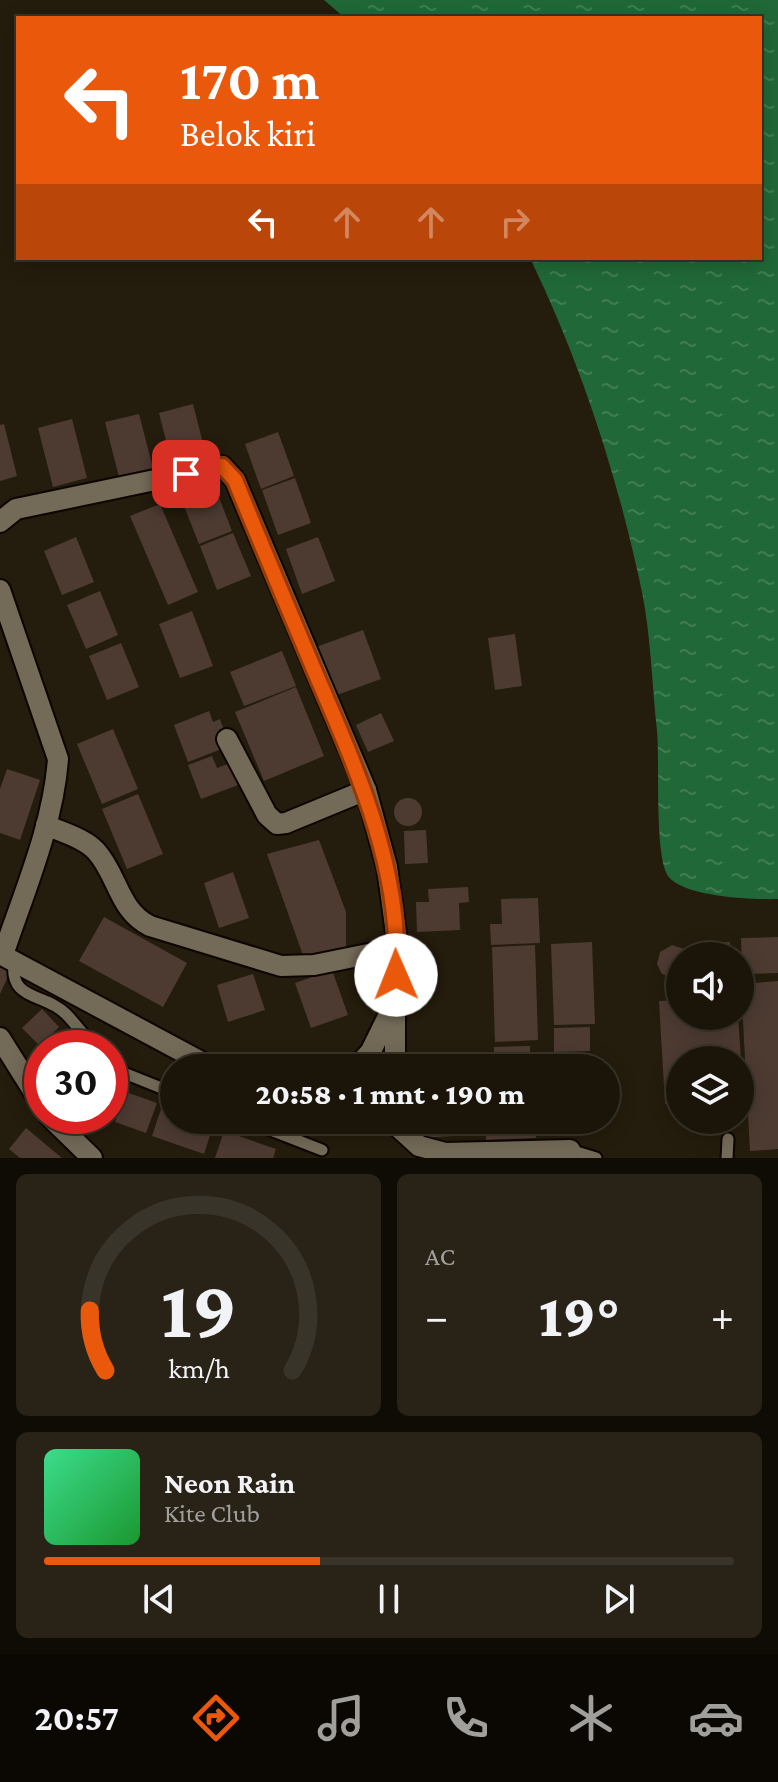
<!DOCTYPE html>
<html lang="id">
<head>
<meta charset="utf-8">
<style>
  body { margin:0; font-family:"Crimson Pro",serif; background:#282217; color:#f1f3f6; height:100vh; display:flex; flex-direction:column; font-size:30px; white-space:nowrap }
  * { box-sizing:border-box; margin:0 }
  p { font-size:26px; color:#a09f9c }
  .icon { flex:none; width:44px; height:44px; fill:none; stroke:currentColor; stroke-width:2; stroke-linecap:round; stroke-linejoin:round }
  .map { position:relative; height:1158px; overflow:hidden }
  .drawer { display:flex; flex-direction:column; gap:16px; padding:16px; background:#0f0c05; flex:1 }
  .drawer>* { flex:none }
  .guide { position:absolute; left:16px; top:16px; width:746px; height:244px; border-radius:0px; box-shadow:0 4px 20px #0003,0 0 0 2px #39342a; background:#ea580c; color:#fff; overflow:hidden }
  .controls { position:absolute; left:666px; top:942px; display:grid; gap:16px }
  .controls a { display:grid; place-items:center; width:88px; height:88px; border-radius:50%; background:#1b1509; box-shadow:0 4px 20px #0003,0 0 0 2px #39342a; font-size:40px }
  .speed { position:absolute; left:24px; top:1030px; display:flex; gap:16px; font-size:40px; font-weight:700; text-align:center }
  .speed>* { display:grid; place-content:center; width:104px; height:104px; border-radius:50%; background:#1b1509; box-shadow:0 4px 20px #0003,0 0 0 2px #39342a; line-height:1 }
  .speed .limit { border:12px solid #d22; background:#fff; color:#111 }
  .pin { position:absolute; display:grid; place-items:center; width:68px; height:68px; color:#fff; margin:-34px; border-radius:16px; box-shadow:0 4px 12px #0006 }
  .me { position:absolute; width:88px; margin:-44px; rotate:359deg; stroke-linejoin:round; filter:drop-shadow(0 0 6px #0008) }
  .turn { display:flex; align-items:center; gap:28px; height:168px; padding:0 32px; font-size:36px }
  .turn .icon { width:104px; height:104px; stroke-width:2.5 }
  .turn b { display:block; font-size:56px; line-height:68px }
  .lanes { display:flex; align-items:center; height:76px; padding:0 32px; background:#0003; justify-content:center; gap:40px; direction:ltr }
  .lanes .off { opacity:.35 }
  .big { font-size:60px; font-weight:800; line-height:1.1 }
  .drawer .widget { flex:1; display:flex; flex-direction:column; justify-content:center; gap:12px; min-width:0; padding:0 28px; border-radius:12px; background:#282217 }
  .drawer .dial { align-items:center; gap:0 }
  .dial svg { height:208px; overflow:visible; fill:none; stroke:#39342a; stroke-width:7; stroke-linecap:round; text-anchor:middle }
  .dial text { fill:#f1f3f6; stroke:none }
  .song { display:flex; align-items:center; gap:24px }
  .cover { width:96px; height:96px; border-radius:12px; background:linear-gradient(135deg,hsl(150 70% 55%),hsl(130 70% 35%)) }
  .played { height:8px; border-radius:4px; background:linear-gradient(90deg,#ea580c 40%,#39342a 40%) }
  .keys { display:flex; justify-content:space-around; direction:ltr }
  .heat { display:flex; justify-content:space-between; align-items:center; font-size:44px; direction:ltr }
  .drawer .tiles { flex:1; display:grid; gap:16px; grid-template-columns:1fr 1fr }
  .widget:last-child { grid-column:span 2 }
  .trip { position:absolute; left:160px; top:1054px; width:460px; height:80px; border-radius:40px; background:#1b1509; box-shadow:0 4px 20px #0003,0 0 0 2px #39342a; font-weight:800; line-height:80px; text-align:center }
  .menu { display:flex; height:128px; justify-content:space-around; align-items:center; background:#0b0804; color:#a09f9c }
  .menu .icon { width:56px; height:56px }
  .menu .current { color:#ea580c }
  .menu b { font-size:36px; color:#f1f3f6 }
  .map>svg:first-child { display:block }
</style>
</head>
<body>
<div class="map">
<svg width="778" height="1158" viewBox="0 0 778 1158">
  <defs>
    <pattern id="water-ripples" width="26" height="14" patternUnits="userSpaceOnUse" patternTransform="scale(2)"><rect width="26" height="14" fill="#206837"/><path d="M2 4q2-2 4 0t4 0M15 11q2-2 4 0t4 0" fill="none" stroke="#407d52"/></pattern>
  </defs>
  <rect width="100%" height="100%" fill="#241c0c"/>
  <path fill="url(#water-ripples)" d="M 324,0 L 778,0 L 778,899 C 753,900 683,897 668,876 C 654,855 660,761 657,731 C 652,685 651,637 642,592 C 618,478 581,363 530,258 L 760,258 L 760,18 L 345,18 Z"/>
  <g fill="#4d3b32">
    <polygon points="193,404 208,463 174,472 159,413"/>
    <polygon points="139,414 154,472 120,481 105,422"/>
    <polygon points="72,419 87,478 53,487 38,428"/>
    <polygon points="4,424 17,476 0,481 0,425"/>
    <polygon points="278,432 294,476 261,489 245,444"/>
    <polygon points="295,478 311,523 278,535 262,490"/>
    <polygon points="215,487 232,531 199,544 182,501"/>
    <polygon points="160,504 198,592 168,605 130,516"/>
    <polygon points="233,533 251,576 217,590 200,546"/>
    <polygon points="76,537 94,582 62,595 44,551"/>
    <polygon points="318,537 335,581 302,594 286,549"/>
    <polygon points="100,591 118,635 86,649 67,605"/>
    <polygon points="192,611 213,666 180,678 159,624"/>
    <polygon points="363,630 381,679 334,696 316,647"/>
    <polygon points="515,634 522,686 495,690 488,638"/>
    <polygon points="121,643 139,687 107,700 89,656"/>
    <polygon points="282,651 296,686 244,706 230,672"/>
    <polygon points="296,687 324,756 264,781 235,712"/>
    <polygon points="209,711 213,722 220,719 226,736 224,748 188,762 174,725"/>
    <polygon points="381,713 394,741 368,752 356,725"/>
    <polygon points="113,729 138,789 102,804 77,744"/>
    <polygon points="212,756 217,768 230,763 238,785 201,799 188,765"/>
    <polygon points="7,769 40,780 20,840 0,833 0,789"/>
    <polygon points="138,794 163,854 127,869 102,809"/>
    <circle cx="408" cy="812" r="14"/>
    <polygon points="426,830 428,863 405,864 404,831"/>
    <polygon points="319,840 346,912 346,951 305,961 267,854"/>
    <polygon points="233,872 249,918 219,928 204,883"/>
    <polygon points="468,887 469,902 459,903 460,930 417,932 416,902 429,902 428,889"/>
    <polygon points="538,898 540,943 491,945 490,924 502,924 501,899"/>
    <polygon points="104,917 187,963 163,1007 79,961"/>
    <polygon points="778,937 778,973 742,974 741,938"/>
    <polygon points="592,942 595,1024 554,1025 551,944"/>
    <polygon points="730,942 730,956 702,956 702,943"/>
    <polygon points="535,945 538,1040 495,1042 492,947"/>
    <polygon points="672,945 684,949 688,956 680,956 680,974 673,977 662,974 657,964 660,952"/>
    <polygon points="0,967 10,972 0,994"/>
    <polygon points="332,970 348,1015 311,1028 295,983"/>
    <polygon points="253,974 265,1010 228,1022 217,985"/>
    <polygon points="778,981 778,1149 750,1151 741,984"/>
    <polygon points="680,1000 680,1016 738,1016 741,1060 680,1060 680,1103 665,1104 659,1001"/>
    <polygon points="42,1009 59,1027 40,1046 22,1028"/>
    <polygon points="590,1027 590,1051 554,1052 554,1028"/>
    <polygon points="62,1030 78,1048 43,1048"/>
    <polygon points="530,1046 530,1068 494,1068 494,1047"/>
    <polygon points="598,1056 598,1068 544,1068 544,1057"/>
    <polygon points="126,1092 157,1103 146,1133 115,1122"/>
    <polygon points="162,1106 174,1110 174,1120 204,1120 214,1123 204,1154 152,1136"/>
    <polygon points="423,1120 481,1120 482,1134 424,1138"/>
    <polygon points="486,1120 536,1120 536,1138 486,1140"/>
    <polygon points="26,1128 62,1158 20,1158 9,1149"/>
    <polygon points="224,1131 276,1149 273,1158 215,1158"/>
  </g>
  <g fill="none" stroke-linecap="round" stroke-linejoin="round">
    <defs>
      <g id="service">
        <path d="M 14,961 C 9,1002 44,992 66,1014 C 76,1024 85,1037 95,1048"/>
        <polyline points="110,1065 119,1071 174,1093"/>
        <polyline points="245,1120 322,1150"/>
        <polyline points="570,1150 596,1158"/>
        <polyline points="727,1158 728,1139"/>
      </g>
      <g id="minor">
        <polyline points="0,522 16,509 222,466 235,480 366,790 387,867 398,948 395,1002 371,1051 356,1068"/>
        <path d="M 0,590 L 58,759 C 53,826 24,892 3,955"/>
        <polyline points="227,739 267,815 277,824 286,823 366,790"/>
        <path d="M 46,825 C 61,832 84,838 96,851 C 118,875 118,910 150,926 L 281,966 L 314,965 L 398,948"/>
        <polyline points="0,954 207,1065 218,1068"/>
        <polyline points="395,1008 395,1068"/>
        <polyline points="0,1038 42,1105"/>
        <polyline points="49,1116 92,1158"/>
        <polyline points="379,1120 396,1125 419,1146 445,1153 570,1150"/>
      </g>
    </defs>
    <use href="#service" stroke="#0d0600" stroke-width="15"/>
    <use href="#minor" stroke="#0d0600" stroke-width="24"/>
    <use href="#service" stroke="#746a58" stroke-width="11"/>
    <use href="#minor" stroke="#746a58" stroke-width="20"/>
  </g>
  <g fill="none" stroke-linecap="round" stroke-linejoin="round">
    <defs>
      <path id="route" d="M 186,474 L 222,466 L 235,480 C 261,544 288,608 315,672 C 356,768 402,868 396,975"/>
    </defs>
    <use href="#route" stroke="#983908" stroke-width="20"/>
    <use href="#route" stroke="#ea580c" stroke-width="14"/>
  </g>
</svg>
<div class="controls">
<a><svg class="icon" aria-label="sound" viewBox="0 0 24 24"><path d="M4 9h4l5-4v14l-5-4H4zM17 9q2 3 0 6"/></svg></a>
<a><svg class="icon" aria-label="layers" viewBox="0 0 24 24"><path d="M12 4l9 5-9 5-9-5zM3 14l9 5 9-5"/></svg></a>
</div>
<div class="speed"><div class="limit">30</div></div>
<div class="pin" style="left:186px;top:474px;background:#d93025"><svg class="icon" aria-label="arrive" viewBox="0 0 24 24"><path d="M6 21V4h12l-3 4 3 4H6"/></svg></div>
<svg class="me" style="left:396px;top:975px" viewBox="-20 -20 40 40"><circle r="19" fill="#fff"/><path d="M0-13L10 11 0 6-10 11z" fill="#ea580c"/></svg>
<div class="trip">20:58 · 1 mnt · 190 m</div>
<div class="guide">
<div class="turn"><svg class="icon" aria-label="left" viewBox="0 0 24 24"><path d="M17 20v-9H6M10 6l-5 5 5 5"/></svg><div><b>170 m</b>Belok kiri</div></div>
<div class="lanes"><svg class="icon" aria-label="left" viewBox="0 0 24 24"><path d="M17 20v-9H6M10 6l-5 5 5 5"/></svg><svg class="icon off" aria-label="ahead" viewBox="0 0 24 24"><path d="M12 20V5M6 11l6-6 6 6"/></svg><svg class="icon off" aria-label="ahead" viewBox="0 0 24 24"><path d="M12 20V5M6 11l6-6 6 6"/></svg><svg class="icon off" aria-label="right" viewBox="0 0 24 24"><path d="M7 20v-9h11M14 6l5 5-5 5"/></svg></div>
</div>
</div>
<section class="drawer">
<div class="tiles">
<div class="widget dial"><svg viewBox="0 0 100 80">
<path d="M14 69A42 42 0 1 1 86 69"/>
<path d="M14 69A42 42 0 0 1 8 46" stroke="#ea580c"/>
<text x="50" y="56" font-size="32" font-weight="700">19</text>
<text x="50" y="72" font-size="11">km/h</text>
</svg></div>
<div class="widget"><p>AC</p>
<div class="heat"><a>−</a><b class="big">19°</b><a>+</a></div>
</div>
<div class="widget">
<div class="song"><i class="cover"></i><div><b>Neon Rain</b><p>Kite Club</p></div></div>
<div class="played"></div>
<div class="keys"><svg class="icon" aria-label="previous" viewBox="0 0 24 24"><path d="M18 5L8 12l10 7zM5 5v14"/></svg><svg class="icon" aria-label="pause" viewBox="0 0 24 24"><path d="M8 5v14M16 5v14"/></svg><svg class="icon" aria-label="next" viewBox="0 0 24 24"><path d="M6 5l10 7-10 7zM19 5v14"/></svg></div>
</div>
</div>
</section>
<nav class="menu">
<b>20:57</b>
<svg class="icon current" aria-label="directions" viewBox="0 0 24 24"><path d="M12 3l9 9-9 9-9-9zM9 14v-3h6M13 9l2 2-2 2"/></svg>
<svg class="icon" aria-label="music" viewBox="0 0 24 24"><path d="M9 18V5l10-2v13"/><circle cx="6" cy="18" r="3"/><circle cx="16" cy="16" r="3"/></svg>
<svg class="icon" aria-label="phone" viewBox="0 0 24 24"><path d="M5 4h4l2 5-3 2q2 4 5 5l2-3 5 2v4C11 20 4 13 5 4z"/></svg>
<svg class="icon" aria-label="climate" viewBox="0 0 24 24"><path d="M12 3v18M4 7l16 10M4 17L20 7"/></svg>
<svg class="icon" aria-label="car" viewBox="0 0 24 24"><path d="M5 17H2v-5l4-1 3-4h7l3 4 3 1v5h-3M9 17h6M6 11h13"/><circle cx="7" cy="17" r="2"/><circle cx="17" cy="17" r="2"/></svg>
</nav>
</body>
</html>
